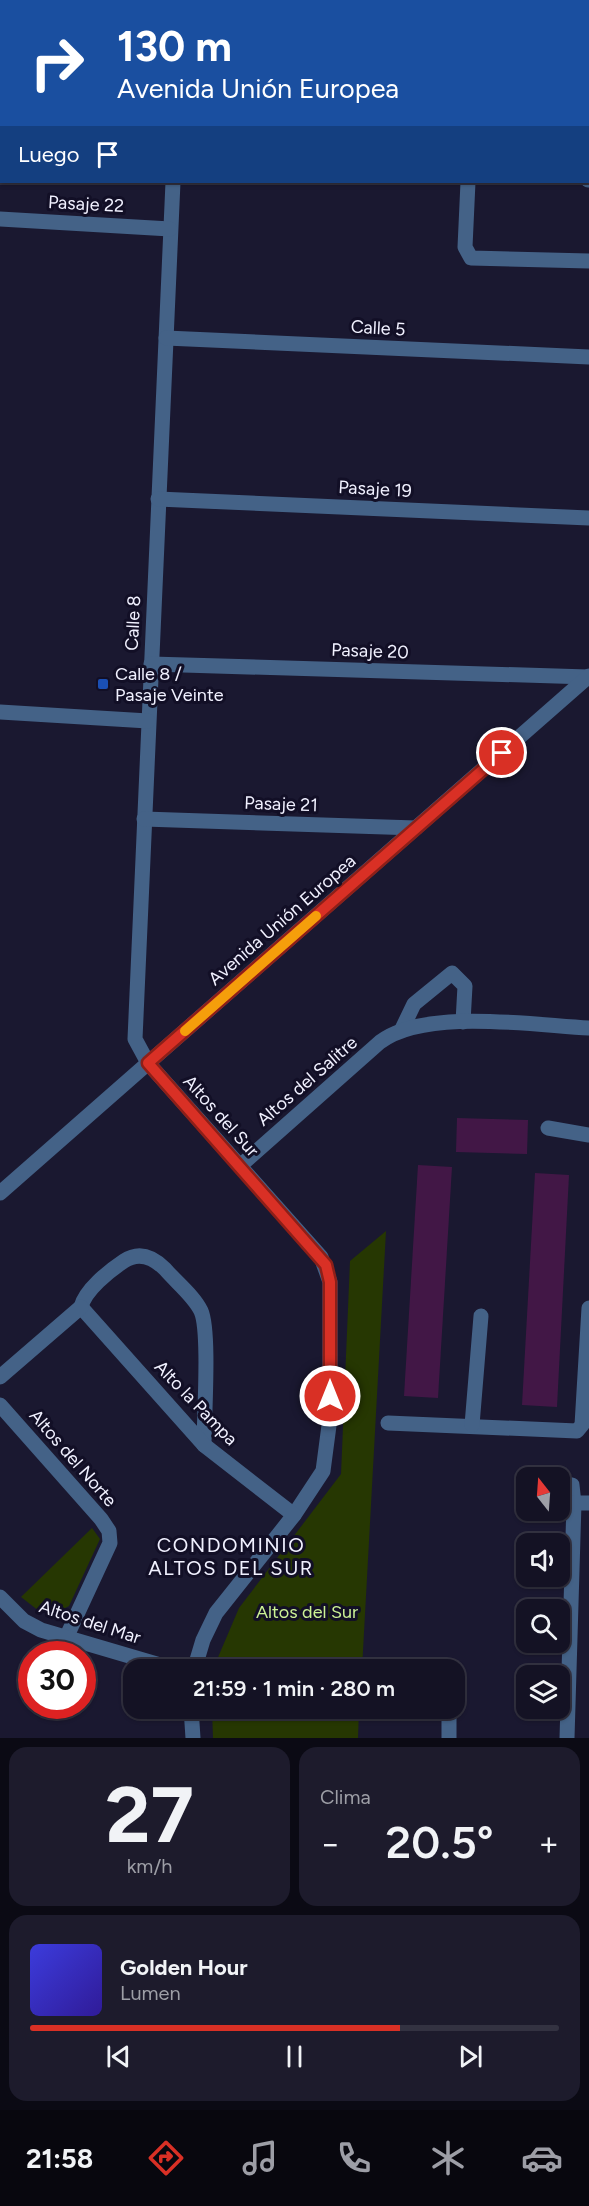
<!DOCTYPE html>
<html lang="es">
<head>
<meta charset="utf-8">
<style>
  body { margin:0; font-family:Figtree,sans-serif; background:#1d1b2c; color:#f1f3f6; height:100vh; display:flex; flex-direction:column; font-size:22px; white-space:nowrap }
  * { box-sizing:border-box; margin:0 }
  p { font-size:20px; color:#9d9ea6 }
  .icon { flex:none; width:33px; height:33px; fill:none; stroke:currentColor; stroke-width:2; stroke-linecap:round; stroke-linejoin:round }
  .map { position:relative; height:1738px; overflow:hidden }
  .drawer { display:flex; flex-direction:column; gap:9px; padding:9px; background:#0b0a14; flex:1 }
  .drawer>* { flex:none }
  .banner { position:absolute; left:0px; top:0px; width:590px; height:183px; box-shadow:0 2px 4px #0004,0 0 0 2px #333241; background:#1a4fa0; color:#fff; overflow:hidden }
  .needle { width:39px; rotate:343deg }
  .tools { position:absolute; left:516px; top:1467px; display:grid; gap:12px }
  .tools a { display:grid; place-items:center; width:54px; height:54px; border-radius:12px; background:#141224; box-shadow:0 2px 4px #0004,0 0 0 2px #333241; font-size:30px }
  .speed { position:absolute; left:18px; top:1641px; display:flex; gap:12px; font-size:30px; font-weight:700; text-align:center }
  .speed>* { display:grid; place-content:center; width:78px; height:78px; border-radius:50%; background:#141224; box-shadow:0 2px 4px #0004,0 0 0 2px #333241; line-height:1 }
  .speed .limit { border:9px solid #d22; background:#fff; color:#111 }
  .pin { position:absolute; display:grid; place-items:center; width:51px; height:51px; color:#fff; margin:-26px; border:3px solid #fff; border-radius:50%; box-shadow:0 2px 6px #0007 }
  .me { position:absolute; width:66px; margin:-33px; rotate:0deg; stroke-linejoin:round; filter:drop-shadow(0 0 4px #0008) }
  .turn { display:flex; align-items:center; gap:21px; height:126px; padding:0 18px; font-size:27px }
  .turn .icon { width:78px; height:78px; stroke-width:2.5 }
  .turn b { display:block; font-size:42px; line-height:51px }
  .then { display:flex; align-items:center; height:57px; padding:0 18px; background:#0003; gap:12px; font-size:22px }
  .big { font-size:45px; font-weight:600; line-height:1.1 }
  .drawer .tile { flex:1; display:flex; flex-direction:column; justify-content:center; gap:9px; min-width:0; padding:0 21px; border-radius:18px; background:#1d1b2c }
  .drawer .dial { align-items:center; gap:0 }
  .dial b { font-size:78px; line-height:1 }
  .song { display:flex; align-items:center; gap:18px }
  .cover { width:72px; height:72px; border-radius:9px; background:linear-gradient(135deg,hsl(240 70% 55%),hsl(250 70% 35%)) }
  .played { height:6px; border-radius:3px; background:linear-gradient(90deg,#d93025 70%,#333241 70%) }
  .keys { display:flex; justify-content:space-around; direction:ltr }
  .heat { display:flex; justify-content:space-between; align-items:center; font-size:33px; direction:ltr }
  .drawer .tiles { flex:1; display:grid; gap:9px; grid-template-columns:1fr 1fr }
  .tile:last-child { grid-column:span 2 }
  .trip { position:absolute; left:123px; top:1659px; width:342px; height:60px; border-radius:18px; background:#141224; box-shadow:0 2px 4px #0004,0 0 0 2px #333241; font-weight:600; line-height:60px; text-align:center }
  .tab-bar { display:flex; height:96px; justify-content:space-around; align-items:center; background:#08070e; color:#9d9ea6 }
  .tab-bar .icon { width:42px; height:42px }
  .tab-bar .on { color:#d93025 }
  .tab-bar b { font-size:27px; color:#f1f3f6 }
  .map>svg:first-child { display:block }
</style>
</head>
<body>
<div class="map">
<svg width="589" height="1738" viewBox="0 0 589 1738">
  <rect width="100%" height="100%" fill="#1a1830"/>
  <g fill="#263702">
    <polygon points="386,1231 362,1669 213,1669 239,1608 341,1474 350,1261"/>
    <polygon points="92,1528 100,1539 69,1606 54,1614 39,1611 21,1597"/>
    <polygon points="212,1709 359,1709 358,1738 213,1738"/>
  </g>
  <g fill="#421746">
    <polygon points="457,1118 528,1120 527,1154 456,1152"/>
    <polygon points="418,1165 452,1167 438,1398 404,1396"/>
    <polygon points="535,1173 569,1175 557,1407 522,1405"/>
  </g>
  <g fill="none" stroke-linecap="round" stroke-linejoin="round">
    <g stroke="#446287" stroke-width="15">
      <polyline points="3,2 3,0"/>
      <polyline points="181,2 181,0"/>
      <polyline points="0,77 2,44"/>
      <polyline points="588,80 589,80"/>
      <polyline points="588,180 589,180"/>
      <polyline points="173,182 135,1039 148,1063 321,1257 330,1282 330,1418 323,1471 294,1515 216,1613 203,1640 194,1670"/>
      <polyline points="468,182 465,247 471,258 589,261"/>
      <polyline points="0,219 170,229"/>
      <polyline points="166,338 589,357"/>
      <polyline points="158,499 589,518"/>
      <polyline points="151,664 588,677"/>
      <polyline points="0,712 148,721"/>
      <polyline points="144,819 416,828"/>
      <polyline points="402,1029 414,1004 452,973 465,986 463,1022"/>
      <polyline points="548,1128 589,1135"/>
      <path d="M 240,1166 L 380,1042 C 425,1008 532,1025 589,1028"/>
      <polyline points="0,1193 589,676"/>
      <path d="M 81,1307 C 85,1290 109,1271 124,1261 C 139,1251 153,1257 165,1269 C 176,1282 194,1296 201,1311 C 210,1331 204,1418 204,1445"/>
      <polyline points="81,1307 204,1445 294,1515"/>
      <polyline points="0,1377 81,1307"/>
      <polyline points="0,1405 101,1519 109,1531 110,1543 66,1638"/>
      <polyline points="388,1423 577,1431 582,1425 589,1308"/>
      <polyline points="472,1425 481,1316"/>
      <polyline points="560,1484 572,1485 574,1503"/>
      <polyline points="0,1597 24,1621 41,1630 177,1670"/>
      <polyline points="191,1708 193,1738"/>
      <polyline points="449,1738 449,1708"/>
      <polyline points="567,1738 574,1503 589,1503"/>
    </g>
  </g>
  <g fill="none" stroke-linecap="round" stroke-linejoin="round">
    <defs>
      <polyline id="route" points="330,1396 330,1282 326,1265 148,1063 502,753"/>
    </defs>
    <use href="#route" stroke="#8d1f18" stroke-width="15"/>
    <use href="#route" stroke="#d93025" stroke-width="10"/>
    <polyline stroke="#f59e0b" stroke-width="10" points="185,1031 316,916"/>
  </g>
  <rect fill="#1a4fb4" stroke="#120f26" stroke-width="2" x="97" y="678" width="12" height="12" rx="3"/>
  <g text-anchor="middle" stroke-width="6" stroke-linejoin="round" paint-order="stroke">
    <g font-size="18" fill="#f1f1ff" stroke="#120f26">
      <text transform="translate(86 204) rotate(3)" y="6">Pasaje 22</text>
      <text transform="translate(378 328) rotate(3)" y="6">Calle 5</text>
      <text transform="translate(375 489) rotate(3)" y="6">Pasaje 19</text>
      <text transform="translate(133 623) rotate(-87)" y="6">Calle 8</text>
      <text transform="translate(370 651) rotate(2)" y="6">Pasaje 20</text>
      <text transform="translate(281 804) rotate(2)" y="6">Pasaje 21</text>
      <text transform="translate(282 920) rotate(-41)" y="6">Avenida Unión Europea</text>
      <text transform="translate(307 1081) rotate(-41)" y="6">Altos del Salitre</text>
      <text transform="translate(221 1116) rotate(48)" y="6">Altos del Sur</text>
      <text transform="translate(196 1403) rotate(46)" y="6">Alto la Pampa</text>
      <text transform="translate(73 1458) rotate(49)" y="6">Altos del Norte</text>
      <text transform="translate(90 1622) rotate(18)" y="6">Altos del Mar</text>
    </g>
    <g font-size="18" fill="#f1f1ff" stroke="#120f26" text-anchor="start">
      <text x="115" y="680">Calle 8 /<tspan x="115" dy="21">Pasaje Veinte</tspan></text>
    </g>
    <g font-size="18" fill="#ccf295" stroke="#120f26">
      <text x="307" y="1618">Altos del Sur</text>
    </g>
    <g font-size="20" letter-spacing="1.5" fill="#f1f1ff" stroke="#120f26">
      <text x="231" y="1552">CONDOMINIO<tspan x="231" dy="23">ALTOS DEL SUR</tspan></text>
    </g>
  </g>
</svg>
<div class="tools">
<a><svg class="needle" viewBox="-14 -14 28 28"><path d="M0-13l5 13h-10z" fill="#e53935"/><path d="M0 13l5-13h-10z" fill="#9d9ea6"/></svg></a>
<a><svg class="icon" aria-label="sound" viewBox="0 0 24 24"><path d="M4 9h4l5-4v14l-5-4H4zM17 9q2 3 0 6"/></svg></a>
<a><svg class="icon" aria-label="search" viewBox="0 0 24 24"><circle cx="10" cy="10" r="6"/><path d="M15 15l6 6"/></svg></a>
<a><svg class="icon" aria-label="layers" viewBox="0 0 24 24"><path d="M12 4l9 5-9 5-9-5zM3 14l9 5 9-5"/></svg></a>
</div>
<div class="speed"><div class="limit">30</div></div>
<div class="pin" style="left:502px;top:753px;background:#d93025"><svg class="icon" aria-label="arrive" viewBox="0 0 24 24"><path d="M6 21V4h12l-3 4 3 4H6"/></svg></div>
<svg class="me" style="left:330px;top:1396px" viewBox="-20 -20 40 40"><circle r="17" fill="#d93025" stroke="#fff" stroke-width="3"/><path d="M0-11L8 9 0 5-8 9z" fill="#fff"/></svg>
<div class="trip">21:59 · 1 min · 280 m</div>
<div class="banner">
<div class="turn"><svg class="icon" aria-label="right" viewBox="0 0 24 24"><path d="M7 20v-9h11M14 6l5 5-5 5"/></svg><div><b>130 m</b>Avenida Unión Europea</div></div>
<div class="then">Luego<svg class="icon" aria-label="arrive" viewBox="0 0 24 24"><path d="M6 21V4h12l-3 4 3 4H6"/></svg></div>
</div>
</div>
<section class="drawer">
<div class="tiles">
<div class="tile dial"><b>27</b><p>km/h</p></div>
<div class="tile"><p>Clima</p>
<div class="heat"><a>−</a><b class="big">20.5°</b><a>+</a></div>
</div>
<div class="tile">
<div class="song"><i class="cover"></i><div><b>Golden Hour</b><p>Lumen</p></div></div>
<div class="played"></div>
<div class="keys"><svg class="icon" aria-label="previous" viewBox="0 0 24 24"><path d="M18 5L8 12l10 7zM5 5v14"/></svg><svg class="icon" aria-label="pause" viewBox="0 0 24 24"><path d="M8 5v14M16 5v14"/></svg><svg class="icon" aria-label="next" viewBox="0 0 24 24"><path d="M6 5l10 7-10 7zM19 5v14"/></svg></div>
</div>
</div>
</section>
<nav class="tab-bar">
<b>21:58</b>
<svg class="icon on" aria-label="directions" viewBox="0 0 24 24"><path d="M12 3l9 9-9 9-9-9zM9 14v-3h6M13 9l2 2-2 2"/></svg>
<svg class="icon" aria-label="music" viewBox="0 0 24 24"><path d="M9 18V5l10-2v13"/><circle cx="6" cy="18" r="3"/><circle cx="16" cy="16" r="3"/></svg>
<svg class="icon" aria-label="phone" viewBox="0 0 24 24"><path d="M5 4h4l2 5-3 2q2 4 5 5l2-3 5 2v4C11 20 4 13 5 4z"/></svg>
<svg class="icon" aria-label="climate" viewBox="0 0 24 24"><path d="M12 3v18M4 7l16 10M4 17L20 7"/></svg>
<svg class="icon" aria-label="car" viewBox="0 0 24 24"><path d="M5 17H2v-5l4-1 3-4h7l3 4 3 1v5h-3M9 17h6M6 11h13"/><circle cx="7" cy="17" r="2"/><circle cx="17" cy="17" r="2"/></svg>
</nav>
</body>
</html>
